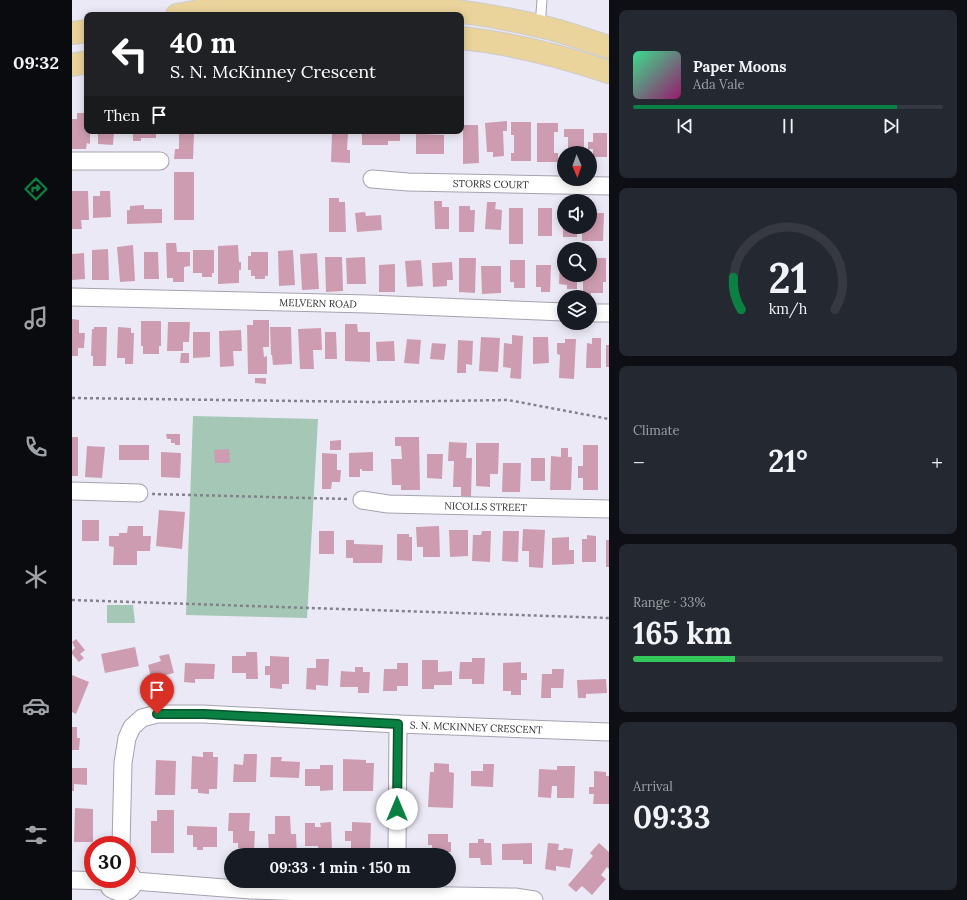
<!DOCTYPE html>
<html lang="en">
<head>
<meta charset="utf-8">
<style>
  body { margin:0; font-family:Lora,serif; background:#242831; color:#f1f3f6; height:100vh; display:flex; flex-direction:column; font-size:15px; white-space:nowrap }
  * { box-sizing:border-box; margin:0 }
  p { font-size:13px; color:#9ea1a6 }
  .icon { flex:none; width:22px; height:22px; fill:none; stroke:currentColor; stroke-width:2; stroke-linecap:round; stroke-linejoin:round }
  .map { position:relative; flex:1; overflow:hidden }
  .sheet { display:flex; flex-direction:column; gap:10px; padding:10px; background:#0d0f14; width:358px }
  .sheet>* { flex:none }
  .guide { position:absolute; left:12px; top:12px; width:380px; height:122px; border-radius:8px; box-shadow:0 2px 10px #0003; background:#202124; color:#fff; overflow:hidden }
  .needle { width:26px; rotate:178deg }
  .controls { position:absolute; left:485px; top:146px; display:grid; gap:8px }
  .controls a { display:grid; place-items:center; width:40px; height:40px; border-radius:50%; background:#171b24; box-shadow:0 2px 10px #0003; font-size:20px }
  .speed { position:absolute; left:12px; top:836px; display:flex; gap:8px; font-size:20px; font-weight:700; text-align:center }
  .speed>* { display:grid; place-content:center; width:52px; height:52px; border-radius:50%; background:#171b24; box-shadow:0 2px 10px #0003; line-height:1 }
  .speed .limit { border:6px solid #d22; background:#fff; color:#111 }
  .pin { position:absolute; display:grid; place-items:center; width:34px; height:34px; color:#fff; margin:-41px -17px; border-radius:50% 50% 50% 0; rotate:-45deg; box-shadow:0 0 4px #0007 }
  .pin .icon { rotate:45deg }
  .me { position:absolute; width:44px; margin:-22px; rotate:0deg; stroke-linejoin:round; filter:drop-shadow(0 0 3px #0008) }
  .turn { display:flex; align-items:center; gap:14px; height:84px; padding:0 20px; font-size:18px }
  .turn .icon { width:52px; height:52px; stroke-width:2.5 }
  .turn b { display:block; font-size:28px; line-height:34px }
  .then { display:flex; align-items:center; height:38px; padding:0 20px; background:#0003; gap:8px; font-size:15px }
  .big { font-size:30px; font-weight:800; line-height:1.1 }
  .sheet .card { flex:1; display:flex; flex-direction:column; justify-content:center; gap:6px; min-width:0; padding:0 14px; border-radius:8px; background:#242831 }
  .sheet .dial { align-items:center; gap:0 }
  .dial svg { height:104px; overflow:visible; fill:none; stroke:#363941; stroke-width:7; stroke-linecap:round; text-anchor:middle }
  .dial text { fill:#f1f3f6; stroke:none }
  .song { display:flex; align-items:center; gap:12px }
  .cover { width:48px; height:48px; border-radius:6px; background:linear-gradient(135deg,hsl(150 70% 55%),hsl(320 70% 35%)) }
  .played { height:4px; border-radius:2px; background:linear-gradient(90deg,#0b8043 85%,#363941 85%) }
  .keys { display:flex; justify-content:space-around; direction:ltr }
  .heat { display:flex; justify-content:space-between; align-items:center; font-size:22px; direction:ltr }
  .charge { height:6px; border-radius:3px; background:linear-gradient(90deg,#34c759 33%,#363941 0) }
  .trip { position:absolute; left:152px; top:848px; width:232px; height:40px; border-radius:20px; background:#171b24; box-shadow:0 2px 10px #0003; font-weight:800; line-height:40px; text-align:center }
  main { display:flex; flex:1; min-height:0 }
  .menu { display:flex; flex-direction:column; width:72px; justify-content:space-around; align-items:center; background:#090b0e; color:#9ea1a6 }
  .menu .icon { width:28px; height:28px }
  .menu .current { color:#0b8043 }
  .menu b { font-size:18px; color:#f1f3f6 }
  .map>svg:first-child { display:block }
</style>
</head>
<body>
<main>
<nav class="menu">
<b>09:32</b>
<svg class="icon current" aria-label="directions" viewBox="0 0 24 24"><path d="M12 3l9 9-9 9-9-9zM9 14v-3h6M13 9l2 2-2 2"/></svg>
<svg class="icon" aria-label="music" viewBox="0 0 24 24"><path d="M9 18V5l10-2v13"/><circle cx="6" cy="18" r="3"/><circle cx="16" cy="16" r="3"/></svg>
<svg class="icon" aria-label="phone" viewBox="0 0 24 24"><path d="M5 4h4l2 5-3 2q2 4 5 5l2-3 5 2v4C11 20 4 13 5 4z"/></svg>
<svg class="icon" aria-label="climate" viewBox="0 0 24 24"><path d="M12 3v18M4 7l16 10M4 17L20 7"/></svg>
<svg class="icon" aria-label="car" viewBox="0 0 24 24"><path d="M5 17H2v-5l4-1 3-4h7l3 4 3 1v5h-3M9 17h6M6 11h13"/><circle cx="7" cy="17" r="2"/><circle cx="17" cy="17" r="2"/></svg>
<svg class="icon" aria-label="filters" viewBox="0 0 24 24"><path d="M4 7h16M4 17h16"/><circle cx="9" cy="7" r="2"/><circle cx="15" cy="17" r="2"/></svg>
</nav>
<div class="map">
<svg width="537" height="900" viewBox="0 0 537 900">
  <rect width="100%" height="100%" fill="#ece9f6"/>
  <g fill="#a4c7b6">
    <polygon points="121,416 246,419 235,618 114,615"/>
    <polygon points="35,605 61,605 63,623 35,623"/>
  </g>
  <g fill="#ce9cb0">
    <polygon points="5,113 15,113 15,131 18,131 18,144 15,143 14,149 0,149 0,119 5,119"/>
    <polygon points="435,121 435,131 431,131 432,156 421,157 421,152 415,152 413,123"/>
    <polygon points="439,122 459,122 459,161 439,161 439,153 442,153 442,135 439,135"/>
    <polygon points="465,123 486,123 486,132 482,132 482,153 486,153 486,162 465,162"/>
    <polygon points="391,125 406,125 407,163 391,164"/>
    <polygon points="492,129 512,129 512,153 496,153 496,137 492,137"/>
    <polygon points="21,131 42,131 41,145 26,144 26,134 21,134"/>
    <polygon points="61,131 84,131 84,138 69,138 69,141 61,141"/>
    <polygon points="290,131 328,131 328,141 316,141 316,145 290,145"/>
    <polygon points="344,132 350,132 350,134 372,135 372,154 344,154"/>
    <polygon points="260,133 276,133 275,150 278,150 278,163 259,162"/>
    <polygon points="521,133 535,133 535,157 521,157 521,149 516,149 516,142 521,142"/>
    <polygon points="107,134 122,134 121,159 102,159 103,149 107,149"/>
    <rect x="102" y="172" width="20" height="48"/>
    <polygon points="0,191 16,191 17,220 9,220 10,229 0,229"/>
    <polygon points="28,191 38,191 39,217 21,218 21,196 28,196"/>
    <polygon points="257,198 267,198 267,202 273,202 274,232 257,232"/>
    <polygon points="362,201 370,201 370,207 377,207 377,229 363,229"/>
    <polygon points="415,202 424,202 423,209 430,210 429,230 413,229"/>
    <polygon points="72,205 72,209 90,209 90,223 55,224 55,210 58,210 58,206"/>
    <polygon points="387,206 398,206 398,210 403,210 402,232 387,232"/>
    <rect x="437" y="208" width="14" height="36"/>
    <rect x="466" y="208" width="14" height="28"/>
    <polygon points="293,212 294,216 309,215 310,230 285,232 283,213"/>
    <polygon points="518,213 532,213 531,241 510,241 510,227 518,227"/>
    <rect x="491" y="227" width="14" height="10"/>
    <polygon points="94,243 104,243 105,252 118,252 118,266 112,267 112,282 101,282 101,278 95,278"/>
    <polygon points="61,245 63,281 48,282 45,247"/>
    <polygon points="166,245 167,262 169,262 169,270 167,270 167,283 146,284 146,246"/>
    <polygon points="36,249 37,280 20,280 20,250"/>
    <polygon points="121,250 142,250 142,273 140,273 140,277 130,277 130,273 121,273"/>
    <polygon points="221,250 223,285 207,286 206,251"/>
    <polygon points="72,252 86,252 87,279 72,279"/>
    <polygon points="179,252 196,252 196,276 193,276 193,279 183,279 183,276 179,276 179,270 176,270 176,256 179,256"/>
    <polygon points="12,253 13,279 0,280 0,254"/>
    <polygon points="245,253 247,289 230,290 228,254"/>
    <polygon points="253,257 270,257 271,291 254,292"/>
    <polygon points="293,257 294,284 275,284 274,258"/>
    <polygon points="387,258 404,258 403,293 387,292"/>
    <polygon points="518,258 534,258 534,282 531,282 531,293 519,293 519,297 511,297 511,275 518,275"/>
    <polygon points="349,260 351,286 335,287 333,261"/>
    <polygon points="438,260 453,260 453,288 442,288 442,282 438,282"/>
    <polygon points="488,261 492,261 492,275 505,275 505,289 495,289 495,285 487,284"/>
    <polygon points="380,262 381,280 375,280 375,286 361,287 360,263"/>
    <polygon points="323,264 323,292 307,292 307,265"/>
    <polygon points="464,265 479,265 478,292 469,292 469,287 464,287"/>
    <polygon points="409,266 429,266 429,293 410,294"/>
    <polygon points="0,319 7,320 7,333 13,333 12,348 6,348 6,356 0,356"/>
    <polygon points="181,320 197,320 197,347 191,347 192,357 195,356 195,374 176,374 175,325 181,325"/>
    <polygon points="69,321 89,321 89,346 87,346 87,354 71,354 71,346 69,346"/>
    <polygon points="96,322 118,322 117,342 111,342 111,351 95,351"/>
    <polygon points="273,324 285,324 286,332 298,332 298,362 273,361"/>
    <polygon points="22,327 35,327 34,366 21,366 21,356 19,356 20,329 22,329"/>
    <polygon points="46,327 59,328 59,333 62,333 61,364 53,364 53,358 45,358"/>
    <polygon points="198,327 219,327 220,364 201,365 200,355 199,355"/>
    <polygon points="249,328 250,350 241,350 242,369 228,369 226,329"/>
    <polygon points="169,330 170,351 161,351 162,366 148,367 147,331"/>
    <polygon points="121,332 138,332 138,357 121,358"/>
    <polygon points="253,332 264,332 265,359 253,359"/>
    <polygon points="440,335 451,336 449,379 438,378 439,368 431,367 432,343 440,344"/>
    <polygon points="409,337 428,338 426,372 407,371"/>
    <polygon points="461,337 476,337 477,363 461,364"/>
    <polygon points="520,338 529,338 529,368 514,368 515,343 520,344"/>
    <polygon points="335,339 349,340 347,364 332,363"/>
    <polygon points="493,339 504,339 502,379 487,378 488,355 485,354 485,343 493,343"/>
    <polygon points="386,340 401,341 400,365 394,364 394,373 385,373"/>
    <polygon points="322,341 323,361 305,361 304,342"/>
    <polygon points="360,343 374,344 372,360 358,359"/>
    <rect x="534" y="345" width="3" height="22"/>
    <polygon points="109,353 117,353 117,363 108,363"/>
    <polygon points="183,378 194,378 194,384 183,383"/>
    <polygon points="94,434 108,434 108,445 103,445 103,443 99,443 99,439 95,439"/>
    <rect x="0" y="437" width="6" height="39"/>
    <polygon points="323,437 347,437 348,490 329,490 329,485 320,485 319,459 330,459 329,446 323,446"/>
    <polygon points="269,440 269,450 258,450 258,441"/>
    <polygon points="377,442 395,443 394,458 400,458 399,497 389,496 389,487 381,487 382,461 376,461"/>
    <polygon points="404,443 427,443 426,474 418,474 418,487 404,486"/>
    <rect x="47" y="445" width="30" height="15"/>
    <polygon points="511,445 526,445 526,490 511,490 511,478 506,478 506,466 511,466"/>
    <polygon points="15,446 33,447 30,478 13,477"/>
    <polygon points="489,448 496,448 496,457 500,457 499,490 478,490 479,456 489,457"/>
    <polygon points="157,449 158,463 143,463 142,450"/>
    <polygon points="89,452 109,453 108,478 89,477"/>
    <polygon points="301,452 301,471 290,471 290,469 288,469 288,477 277,477 277,453"/>
    <polygon points="250,453 265,454 265,470 269,470 268,482 260,482 259,489 250,489"/>
    <polygon points="355,454 371,454 370,479 355,478"/>
    <rect x="459" y="458" width="14" height="23"/>
    <polygon points="431,463 449,463 448,492 430,492"/>
    <polygon points="87,510 113,512 110,549 84,546"/>
    <rect x="10" y="520" width="17" height="21"/>
    <polygon points="56,526 71,526 71,536 79,536 78,551 65,551 65,565 41,565 42,547 37,546 37,536 47,536 47,533 55,533"/>
    <polygon points="367,526 368,557 351,557 351,547 345,547 344,527"/>
    <polygon points="451,529 473,530 471,568 457,567 457,551 450,551"/>
    <polygon points="377,530 396,530 396,556 378,557"/>
    <rect x="247" y="531" width="15" height="23"/>
    <polygon points="410,531 419,531 418,562 400,561 401,535 409,535"/>
    <polygon points="431,531 447,531 446,562 430,561"/>
    <polygon points="325,534 337,534 337,537 340,537 340,561 325,560"/>
    <polygon points="515,535 524,536 524,562 510,562 510,539 515,539"/>
    <polygon points="497,537 497,550 502,550 502,564 480,565 480,538"/>
    <polygon points="274,540 282,540 282,544 311,545 310,563 281,563 281,558 274,558"/>
    <rect x="534" y="540" width="3" height="27"/>
    <polygon points="4,639 13,650 8,654 12,658 7,662 0,654 0,651 3,648 0,642"/>
    <polygon points="63,647 67,666 33,673 29,654"/>
    <polygon points="174,652 185,652 186,679 174,679 174,673 160,673 160,656 174,656"/>
    <polygon points="97,654 102,673 94,675 96,682 81,686 76,665 89,661 87,656"/>
    <polygon points="198,656 217,657 217,684 210,684 210,689 198,688 198,675 193,675 193,666 198,666"/>
    <polygon points="400,658 413,658 412,684 400,684 400,679 387,679 388,662 400,662"/>
    <polygon points="244,659 257,659 256,686 244,685 244,690 234,689 235,668 244,668"/>
    <polygon points="350,660 366,660 366,672 380,671 380,685 362,685 362,689 350,689"/>
    <polygon points="449,662 449,673 455,673 455,680 449,680 449,695 439,695 439,691 431,691 431,663"/>
    <polygon points="113,663 143,664 142,679 123,679 123,683 112,682"/>
    <polygon points="325,663 336,663 336,686 325,686 325,691 311,691 312,669 325,669"/>
    <polygon points="283,667 291,667 291,672 298,672 297,693 286,693 286,687 268,687 269,671 283,672"/>
    <polygon points="480,669 492,669 491,688 479,688 479,698 469,698 470,674 480,674"/>
    <polygon points="0,675 17,682 4,714 0,712"/>
    <polygon points="534,679 535,693 514,694 514,698 506,698 505,680"/>
    <polygon points="0,727 5,727 5,738 8,738 7,750 0,750"/>
    <polygon points="131,752 141,752 141,757 146,757 145,789 137,789 137,794 126,793 126,789 119,789 120,756 131,757"/>
    <polygon points="172,754 185,754 184,782 161,782 162,764 171,765"/>
    <polygon points="199,757 210,757 209,761 228,762 227,778 198,777"/>
    <polygon points="271,759 294,760 294,763 302,763 301,791 271,791"/>
    <polygon points="84,760 104,761 103,795 83,795"/>
    <polygon points="362,763 377,764 377,772 382,773 381,808 356,807 358,772 362,772"/>
    <polygon points="411,764 422,764 421,787 399,786 399,771 411,771"/>
    <polygon points="248,765 261,765 261,790 248,791 248,786 233,786 233,769 248,769"/>
    <polygon points="485,766 503,766 502,798 485,798 485,786 480,786 479,798 466,797 467,769 485,770"/>
    <polygon points="0,768 15,768 15,785 2,784 2,791 0,791"/>
    <polygon points="522,771 534,772 534,776 537,776 537,804 521,804 522,794 517,794 517,787 522,787"/>
    <polygon points="3,808 21,809 21,842 2,842"/>
    <polygon points="85,810 102,810 102,853 79,853 79,821 85,821"/>
    <polygon points="157,813 178,813 177,831 183,831 182,851 172,851 172,848 166,848 166,843 161,843 161,831 156,831"/>
    <polygon points="203,816 218,816 219,834 224,834 225,855 203,855 203,853 197,854 196,834 203,834"/>
    <polygon points="259,822 260,849 246,850 246,846 233,846 233,823 243,823 243,827 249,827 248,823"/>
    <polygon points="280,822 299,823 298,851 290,851 290,854 279,854 279,841 273,841 273,831 280,831"/>
    <polygon points="115,826 145,827 145,847 131,847 131,850 125,850 125,847 121,847 121,835 115,835"/>
    <polygon points="356,834 376,834 376,842 379,842 379,852 376,852 376,855 360,855 360,845 356,845"/>
    <polygon points="406,839 412,839 412,843 419,843 420,865 409,865 408,858 397,858 397,843 406,843"/>
    <polygon points="460,843 460,864 451,864 451,860 430,860 430,844"/>
    <polygon points="476,843 487,844 486,850 491,850 492,848 501,849 498,868 484,866 484,871 473,869"/>
    <polygon points="527,843 537,852 537,869 535,867 529,875 534,879 520,895 510,886 504,892 496,885 521,856 518,853"/>
  </g>
  <g fill="none" stroke-linecap="round" stroke-linejoin="round">
    <defs>
      <polyline id="service" points="468,26 470,0"/>
      <g id="minor">
        <polyline points="0,161 88,161"/>
        <path id="s1" d="M 300,179 L 336,182 L 537,186"/>
        <path id="s2" d="M 0,297 L 296,304 L 492,312"/>
        <polyline points="518,313 537,313"/>
        <polyline points="0,491 67,493"/>
        <path id="s3" d="M 290,500 L 316,504 L 537,509"/>
        <path id="s4" d="M 49,845 L 51,763 L 55,738 L 60,727 L 70,718 L 85,714 L 131,714 L 326,724 L 537,732"/>
        <polyline points="325,855 326,724"/>
        <path d="M 37,879 L 38,888 C 55,900 70,884 55,870"/>
        <polyline points="0,880 36,881"/>
        <polyline points="62,881 179,890 325,895 443,897 462,900"/>
        <polyline points="325,895 325,881"/>
      </g>
      <g id="trunk">
        <path d="M 105,15 C 123,12 141,8 159,6 C 262,0 367,2 467,26 C 491,31 514,40 537,47"/>
        <polyline points="0,33 15,31"/>
        <path d="M 389,38 C 439,43 489,56 537,72"/>
        <polyline points="0,65 15,62"/>
      </g>
    </defs>
    <use href="#service" stroke="#a5a2ae" stroke-width="11"/>
    <use href="#minor" stroke="#a5a2ae" stroke-width="19"/>
    <use href="#trunk" stroke="#cccccd" stroke-width="24"/>
    <g stroke="#83818a" stroke-width="2.5" stroke-dasharray="3 3" stroke-linecap="butt">
      <polyline points="0,398 303,402 436,400 537,419"/>
      <polyline points="80,494 275,499"/>
      <polyline points="0,600 537,618"/>
    </g>
    <use href="#service" stroke="#fff" stroke-width="9"/>
    <use href="#minor" stroke="#fff" stroke-width="17"/>
    <use href="#trunk" stroke="#ead49b" stroke-width="22"/>
  </g>
  <g fill="none" stroke-linecap="round" stroke-linejoin="round">
    <defs>
      <polyline id="route" points="85,714 132,714 326,724 325,809"/>
    </defs>
    <use href="#route" stroke="#07532c" stroke-width="10"/>
    <use href="#route" stroke="#0b8043" stroke-width="7"/>
  </g>
  <g text-anchor="middle" stroke-width="3.5" stroke-linejoin="round" paint-order="stroke">
    <g font-size="10" fill="#2a292e" stroke="#fff">
      <text dy="4" stroke="none"><textPath href="#s1" startOffset="119">STORRS COURT</textPath></text>
      <text dy="4" stroke="none"><textPath href="#s2" startOffset="246">MELVERN ROAD</textPath></text>
      <text dy="4" stroke="none"><textPath href="#s3" startOffset="124">NICOLLS STREET</textPath></text>
      <text dy="4" stroke="none"><textPath href="#s4" startOffset="468">S. N. MCKINNEY CRESCENT</textPath></text>
    </g>
  </g>
</svg>
<div class="controls">
<a><svg class="needle" viewBox="-14 -14 28 28"><path d="M0-13l5 13h-10z" fill="#e53935"/><path d="M0 13l5-13h-10z" fill="#9ea1a6"/></svg></a>
<a><svg class="icon" aria-label="sound" viewBox="0 0 24 24"><path d="M4 9h4l5-4v14l-5-4H4zM17 9q2 3 0 6"/></svg></a>
<a><svg class="icon" aria-label="search" viewBox="0 0 24 24"><circle cx="10" cy="10" r="6"/><path d="M15 15l6 6"/></svg></a>
<a><svg class="icon" aria-label="layers" viewBox="0 0 24 24"><path d="M12 4l9 5-9 5-9-5zM3 14l9 5 9-5"/></svg></a>
</div>
<div class="speed"><div class="limit">30</div></div>
<div class="pin" style="left:85px;top:714px;background:#d93025"><svg class="icon" aria-label="arrive" viewBox="0 0 24 24"><path d="M6 21V4h12l-3 4 3 4H6"/></svg></div>
<svg class="me" style="left:325px;top:809px" viewBox="-20 -20 40 40"><circle r="19" fill="#fff"/><path d="M0-13L10 11 0 6-10 11z" fill="#0b8043"/></svg>
<div class="trip">09:33 · 1 min · 150 m</div>
<div class="guide">
<div class="turn"><svg class="icon" aria-label="left" viewBox="0 0 24 24"><path d="M17 20v-9H6M10 6l-5 5 5 5"/></svg><div><b>40 m</b>S. N. McKinney Crescent</div></div>
<div class="then">Then<svg class="icon" aria-label="arrive" viewBox="0 0 24 24"><path d="M6 21V4h12l-3 4 3 4H6"/></svg></div>
</div>
</div>
<section class="sheet">
<div class="card">
<div class="song"><i class="cover"></i><div><b>Paper Moons</b><p>Ada Vale</p></div></div>
<div class="played"></div>
<div class="keys"><svg class="icon" aria-label="previous" viewBox="0 0 24 24"><path d="M18 5L8 12l10 7zM5 5v14"/></svg><svg class="icon" aria-label="pause" viewBox="0 0 24 24"><path d="M8 5v14M16 5v14"/></svg><svg class="icon" aria-label="next" viewBox="0 0 24 24"><path d="M6 5l10 7-10 7zM19 5v14"/></svg></div>
</div>
<div class="card dial"><svg viewBox="0 0 100 80">
<path d="M14 69A42 42 0 1 1 86 69"/>
<path d="M14 69A42 42 0 0 1 8 44" stroke="#0b8043"/>
<text x="50" y="56" font-size="32" font-weight="700">21</text>
<text x="50" y="72" font-size="11">km/h</text>
</svg></div>
<div class="card"><p>Climate</p>
<div class="heat"><a>−</a><b class="big">21°</b><a>+</a></div>
</div>
<div class="card"><p>Range · 33%</p><b class="big">165 km</b><div class="charge"></div></div>
<div class="card"><p>Arrival</p><b class="big">09:33</b></div>
</section>
</main>
</body>
</html>
